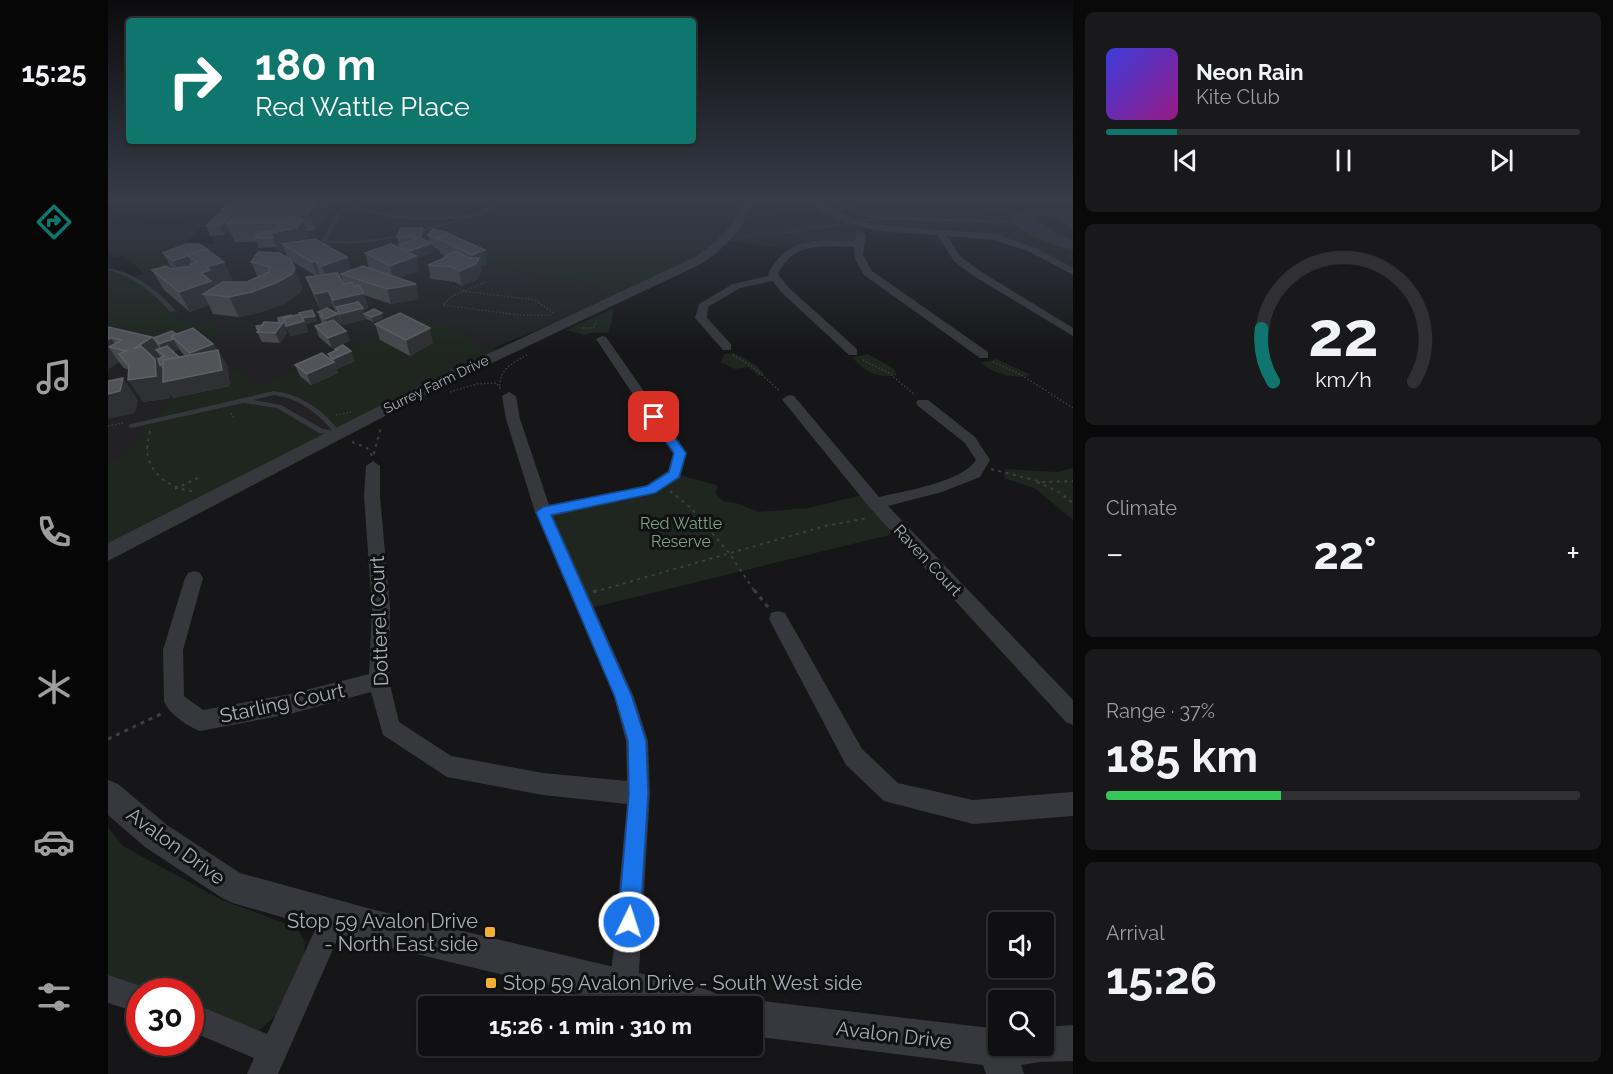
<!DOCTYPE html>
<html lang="en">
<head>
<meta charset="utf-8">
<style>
  body { margin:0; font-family:Raleway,sans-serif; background:#19191b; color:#f1f3f6; height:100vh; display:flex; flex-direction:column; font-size:22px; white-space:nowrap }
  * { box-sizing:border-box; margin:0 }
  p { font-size:20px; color:#9c9d9f }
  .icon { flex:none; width:33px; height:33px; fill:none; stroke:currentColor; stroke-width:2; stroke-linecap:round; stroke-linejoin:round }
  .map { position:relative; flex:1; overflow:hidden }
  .side { display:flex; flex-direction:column; gap:12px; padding:12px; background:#09090a; width:540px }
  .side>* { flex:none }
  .banner { position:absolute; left:18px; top:18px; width:570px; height:126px; border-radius:6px; box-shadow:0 2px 4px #0004,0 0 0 2px #303032; background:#0f766e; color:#fff; overflow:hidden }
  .tools { position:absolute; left:880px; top:912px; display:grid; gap:12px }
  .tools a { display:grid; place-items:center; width:66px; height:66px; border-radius:6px; background:#101012; box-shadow:0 2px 4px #0004,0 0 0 2px #303032; font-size:30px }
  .speed { position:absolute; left:18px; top:978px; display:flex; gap:12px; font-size:30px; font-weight:700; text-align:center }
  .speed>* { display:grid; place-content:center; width:78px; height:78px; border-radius:50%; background:#101012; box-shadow:0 2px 4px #0004,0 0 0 2px #303032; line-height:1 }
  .speed .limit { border:9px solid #d22; background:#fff; color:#111 }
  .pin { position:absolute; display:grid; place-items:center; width:51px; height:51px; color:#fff; margin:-26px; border-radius:12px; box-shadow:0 3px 9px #0006 }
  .me { position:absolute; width:66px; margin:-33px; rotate:4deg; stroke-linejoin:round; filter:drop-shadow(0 0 4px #0008) }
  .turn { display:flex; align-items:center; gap:21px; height:126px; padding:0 30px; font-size:27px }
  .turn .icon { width:78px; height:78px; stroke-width:2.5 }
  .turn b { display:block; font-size:42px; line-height:51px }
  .big { font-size:45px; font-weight:700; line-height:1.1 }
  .side .card { flex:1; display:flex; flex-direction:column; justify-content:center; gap:9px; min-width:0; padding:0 21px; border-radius:9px; background:#19191b }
  .side .dial { align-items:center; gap:0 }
  .dial svg { height:156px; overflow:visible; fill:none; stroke:#303032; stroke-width:7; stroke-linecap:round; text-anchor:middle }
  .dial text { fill:#f1f3f6; stroke:none }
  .song { display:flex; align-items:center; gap:18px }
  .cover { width:72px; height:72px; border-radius:9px; background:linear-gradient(135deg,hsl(240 70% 55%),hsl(310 70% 35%)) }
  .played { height:6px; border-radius:3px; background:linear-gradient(90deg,#0f766e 15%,#303032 15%) }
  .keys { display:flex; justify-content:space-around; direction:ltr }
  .heat { display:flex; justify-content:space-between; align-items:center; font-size:33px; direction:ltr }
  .charge { height:9px; border-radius:4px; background:linear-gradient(90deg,#34c759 37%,#303032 0) }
  .trip { position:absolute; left:310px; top:996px; width:345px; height:60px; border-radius:6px; background:#101012; box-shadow:0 2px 4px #0004,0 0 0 2px #303032; font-weight:700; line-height:60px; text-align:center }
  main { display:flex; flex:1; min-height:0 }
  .menu { display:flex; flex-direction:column; width:108px; justify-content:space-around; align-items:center; background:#060607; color:#9c9d9f }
  .menu .icon { width:42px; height:42px }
  .menu .current { color:#0f766e }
  .menu b { font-size:27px; color:#f1f3f6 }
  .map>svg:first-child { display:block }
</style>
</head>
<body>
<main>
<nav class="menu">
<b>15:25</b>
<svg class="icon current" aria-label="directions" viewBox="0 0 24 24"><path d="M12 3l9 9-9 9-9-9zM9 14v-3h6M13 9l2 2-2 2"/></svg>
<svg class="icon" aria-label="music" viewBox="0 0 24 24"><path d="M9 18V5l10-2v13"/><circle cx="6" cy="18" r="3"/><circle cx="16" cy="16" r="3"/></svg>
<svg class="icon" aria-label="phone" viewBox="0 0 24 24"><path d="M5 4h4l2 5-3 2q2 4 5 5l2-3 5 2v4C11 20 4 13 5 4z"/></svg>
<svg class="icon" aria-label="climate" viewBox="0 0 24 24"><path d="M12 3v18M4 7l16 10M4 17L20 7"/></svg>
<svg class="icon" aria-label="car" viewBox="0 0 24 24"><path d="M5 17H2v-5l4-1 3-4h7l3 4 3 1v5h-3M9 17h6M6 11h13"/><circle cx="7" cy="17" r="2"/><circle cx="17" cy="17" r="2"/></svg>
<svg class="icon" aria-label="filters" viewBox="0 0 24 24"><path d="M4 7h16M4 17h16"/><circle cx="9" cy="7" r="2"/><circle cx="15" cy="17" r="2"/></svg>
</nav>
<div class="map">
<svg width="965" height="1074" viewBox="0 0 965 1074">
  <rect width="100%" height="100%" fill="#161618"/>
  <polygon fill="#222225" points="601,202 505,299 388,347 38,534 0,550 0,270 25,277 97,252 106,244 101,231"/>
  <g fill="#1e261f" fill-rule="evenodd">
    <polygon points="48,202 118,202 119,206 49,217 47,217"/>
    <polygon points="227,202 601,202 638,204 612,245 510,297 470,280 389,269 344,248 333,240 295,237 273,245 293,256 258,269 237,257 246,253 221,259 200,242"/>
    <polygon points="768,202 954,202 965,204 965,272 925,250 887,237 756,226 749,244 727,244 675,248 622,241 634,226 639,214 701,216 723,210"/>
    <polygon points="18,222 34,222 33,223 45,226 92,222 96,224 78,243 106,244 97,252 36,273 15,255 6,258 0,252 0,230 11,229"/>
    <path d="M 0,270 C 25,272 60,296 69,320 L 100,322 L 110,327 L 113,334 L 93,343 L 51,349 L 0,360 Z"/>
    <polygon points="506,308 501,333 482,333 477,335 458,330"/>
    <path d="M 306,319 L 335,323 L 376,347 L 395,351 L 0,553 L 0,464 L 20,450 L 42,422 L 65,398 L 122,386 L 121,372 L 132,369 L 150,385 L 236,351 ZM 166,393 L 193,400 L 229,433 L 205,427 L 171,406 L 137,401 Z"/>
    <polygon points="626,353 648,365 656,374 651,376 640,367 627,369 613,362 616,354"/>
    <path d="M 760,354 L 786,369 L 789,375 C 771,379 756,372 744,357 Z"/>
    <path d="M 888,359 L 923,375 C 904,380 887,373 872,363 Z"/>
    <polygon points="965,468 965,520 928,489 896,478 897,469 949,472"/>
    <polygon points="567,474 609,485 608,494 615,501 628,503 651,512 700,508 759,494 794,532 478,609 435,512 543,489"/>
    <polygon points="0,827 15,846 112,899 189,928 197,942 196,957 168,1015 153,1029 141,1033 83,1008 82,992 36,991 0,979"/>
  </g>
  <path fill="#2c353c" d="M 928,208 L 965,211 L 965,230 C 952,221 942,209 927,219 L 950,234 L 965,240 L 965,251 C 946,246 919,236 904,222 L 906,213 Z"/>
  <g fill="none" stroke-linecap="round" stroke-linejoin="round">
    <g stroke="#2c353c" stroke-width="2">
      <polyline points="911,202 917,209"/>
      <polyline points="656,236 774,218 904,222"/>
    </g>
    <g stroke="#3d3f44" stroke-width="1.5" stroke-dasharray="1.5 2" stroke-linecap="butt">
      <polyline points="855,202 868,225"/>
      <polyline points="885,202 893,207 887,223 895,228"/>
      <polyline points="759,216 868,213 906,207 965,209"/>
      <polyline points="635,237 721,223"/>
      <polyline points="961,256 965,257"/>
      <polyline points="377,282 343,297 335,305 411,315 444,315"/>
      <polyline points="345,286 355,291 427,300 447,314"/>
      <polyline points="475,328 485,328 489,321"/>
      <polyline points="625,355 645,367 672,391"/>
      <polyline points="755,360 781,373 807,395"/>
      <polyline points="885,362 912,374 965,408"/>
      <path d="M 342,392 L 369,384 L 388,383 L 392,388 C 391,368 406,362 421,354"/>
      <polyline points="123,413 126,418"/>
      <polyline points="228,415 243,412"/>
      <polyline points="0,426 15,423"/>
    </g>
    <g stroke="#3d3f44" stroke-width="2" stroke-dasharray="3 4.5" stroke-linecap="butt">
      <path d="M 42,431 C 41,438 39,444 39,451 C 41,474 63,489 84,491"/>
      <polyline points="244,442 259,448 265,457 273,427"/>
      <polyline points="883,469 934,482 965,481"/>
      <polyline points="929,482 951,492 965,503"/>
      <polyline points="67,489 92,477"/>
      <polyline points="562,491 583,508 622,554 647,592"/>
      <polyline points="486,592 717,526 760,518"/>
    </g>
    <g stroke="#3d3f44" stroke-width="3" stroke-dasharray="4 5" stroke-linecap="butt">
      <polyline points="646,590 660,607"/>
      <polyline points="485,592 491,590"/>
      <polyline points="0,739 55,713"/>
    </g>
    <g fill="#37383d" fill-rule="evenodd">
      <path d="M 248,206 C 292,219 324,219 369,213 L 371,214 C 359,220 344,223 331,227 C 293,237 253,248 214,242 L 214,241 L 230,211 ZM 248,208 C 283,220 316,222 353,218 C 310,231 264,245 219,240 L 234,213 Z"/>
      <path d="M 0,268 C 28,273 49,290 68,311 L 63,312 C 45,293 26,276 0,270 Z"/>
      <path d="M 166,391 C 195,395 216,411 233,433 L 230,435 L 211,433 L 169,408 L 135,403 L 23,428 L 20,426 L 23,424 ZM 166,395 C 190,398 208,412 224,430 L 215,429 L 173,405 L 145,400 Z"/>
    </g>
    <g fill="#37383d" fill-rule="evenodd">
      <polygon points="389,202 400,202 372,216 365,214"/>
      <path d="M 703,202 C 712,202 719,207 727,207 C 742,206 756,202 772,202 L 731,211 L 750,221 L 766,225 L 887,234 L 928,248 L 965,268 L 965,275 L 922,252 L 886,240 L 839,236 L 853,257 L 872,271 L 965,328 L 965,336 L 864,275 L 846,261 L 829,235 C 786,232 737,233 703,202 Z"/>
      <path d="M 753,231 L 758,234 L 755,255 L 764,271 L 880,352 L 880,358 L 872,358 L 756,275 L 747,259 L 746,247 C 714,246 686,241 670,274 L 680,287 L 749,349 L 749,355 L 741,355 L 672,291 L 665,281 L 632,288 L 600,307 L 599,318 L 623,344 L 623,350 L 615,350 L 587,318 L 591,304 L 625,284 L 661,276 L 660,274 C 680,235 708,241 747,241 L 748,234 Z"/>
      <path d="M 494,336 L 498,337 L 579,453 L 572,478 L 548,493 L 445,516 L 526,697 L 540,741 L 542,794 L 530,987 L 526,997 L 516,1001 L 506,997 L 502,987 L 519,804 L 435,795 L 339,777 L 275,735 L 263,692 L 182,714 L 92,731 C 79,726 61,714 56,701 L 55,650 L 77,578 L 80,573 L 86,571 L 92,573 L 95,578 L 75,650 L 76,696 L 95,710 L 182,694 L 261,674 L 264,608 L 256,496 L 258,466 L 265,461 L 272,466 L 272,496 L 282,608 L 281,681 L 291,722 L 343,756 L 435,773 L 519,781 L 518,741 L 506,697 L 427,512 L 398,419 L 394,396 L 401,392 L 408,396 L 412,419 L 441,505 L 539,485 L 560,471 L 565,454 L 488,339 Z"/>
      <path d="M 681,395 L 686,396 L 771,497 C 797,491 854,482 868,460 L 857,443 L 810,406 L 808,403 L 810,400 L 820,400 L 867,437 L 882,460 L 872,477 L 834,492 L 780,506 L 965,700 L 965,725 L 958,722 L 762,508 L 676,402 L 674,399 Z"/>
      <polygon points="670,611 677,613 754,749 790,783 865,800 965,792 965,816 865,824 776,801 738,765 661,619 663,613"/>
      <polygon points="227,902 236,906 240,915 170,1074 139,1074 146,1058 82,1031 82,1002 159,1034 218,906"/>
      <polygon points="0,975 42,989 43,992 32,992 32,1013 0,1003"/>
    </g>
    <g fill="#37383d" fill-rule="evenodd">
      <path d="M 633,202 L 643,202 C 637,230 618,246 595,263 L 323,392 L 0,561 L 0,543 L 311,386 L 587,257 C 608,242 626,229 633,202 Z"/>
      <polygon points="0,780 10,784 59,825 132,873 263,909 594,988 607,993 612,1006 524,1006 263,943 125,903 114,898 37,847 0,815"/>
      <polygon points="645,1000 891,1029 891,1046 936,1046 936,1027 965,1025 965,1061 932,1062 913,1065 916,1074 878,1074 875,1065 645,1036 645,1006 632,1006"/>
    </g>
  </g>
  <g fill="#47494d" fill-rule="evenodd">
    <path d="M 122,202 L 227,202 L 207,231 L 198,231 L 201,240 L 239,257 L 243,271 L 264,270 L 261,268 L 257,253 L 292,248 L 289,237 L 315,228 L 317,237 L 316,240 L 321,241 L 320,235 L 325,229 L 379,264 L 372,267 L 373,272 L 370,279 L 354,286 L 347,282 L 323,279 L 320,265 L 337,258 L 337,256 L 338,256 L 332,253 L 331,250 L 325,247 L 326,252 L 308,259 L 311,271 L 292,278 L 308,284 L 311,299 L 283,304 L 256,295 L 260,308 L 255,310 L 258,319 L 235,325 L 230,315 L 233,324 L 231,325 L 238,331 L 242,341 L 224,348 L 211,337 L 207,326 L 214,324 L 210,312 L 229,314 L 225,306 L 212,309 L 204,292 L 198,277 L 209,276 L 183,261 L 194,288 L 192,293 L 178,303 L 153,312 L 131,317 L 105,314 L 101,305 L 82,312 L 56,290 L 44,270 L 64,269 L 55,253 L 100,251 L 125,281 L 122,282 L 139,282 L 150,277 L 143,262 L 179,257 L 177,251 L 170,252 L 168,247 L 151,248 L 149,242 L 127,242 L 121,230 L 116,235 L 102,236 L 98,226 L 115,213 L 114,210 ZM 233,275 L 236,284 L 231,276 Z"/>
    <polygon points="256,314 275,318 265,322 258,319"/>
    <polygon points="184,316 209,321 197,324 200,332 183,336 179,328 177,328 179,333 172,343 154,342 149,332 168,323 171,323"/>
    <polygon points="267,324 325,343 302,356 272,340"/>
    <path d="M 0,327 L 51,349 L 45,338 L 68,334 L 105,344 L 119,365 L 122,386 L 65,398 L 61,393 L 62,398 L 35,402 L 21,370 L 16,368 L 11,362 L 0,369 ZM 71,349 L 73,352 L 77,356 L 71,357 L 65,352 Z"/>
    <polygon points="227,349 247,361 229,369 228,368 230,373 203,385 192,376 187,365 222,359 220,354 228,351"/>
  </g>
  <g fill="#2f3033">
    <polygon points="37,202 45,202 45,205 39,206"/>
    <polygon points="135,202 147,202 132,219 128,210"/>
    <polygon points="209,202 227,202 207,231 201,212"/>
    <polygon points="125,212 129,221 118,223 121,230 116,235 112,226"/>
    <polygon points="182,212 188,228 195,221 201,240 174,244 177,251 170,252 163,233"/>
    <polygon points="315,228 317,237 314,246 312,237"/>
    <polygon points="324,243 326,252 308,259 311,271 285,281 282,266 304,258 302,251"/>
    <polygon points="377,250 379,264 372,267 373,272 370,279 354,286 351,271 365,265 364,255"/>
    <polygon points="80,256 87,270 84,266 82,264 85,271 73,275 65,261"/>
    <polygon points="239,257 243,271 219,280 214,266"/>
    <polygon points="207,261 212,276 210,277 204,262"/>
    <polygon points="116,262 125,281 110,286 95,294 101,305 82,312 71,292 93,273 98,267"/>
    <polygon points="187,268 194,288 192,293 178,303 153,312 131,317 121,297"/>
    <polygon points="308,284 311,299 283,304 279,289"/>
    <polygon points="220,291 225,306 212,309 207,294"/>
    <polygon points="256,293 260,308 255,310 258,319 235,325 228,307 230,316 225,300"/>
    <polygon points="274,313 275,318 265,322 264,317"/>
    <polygon points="230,314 233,324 221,330 217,319"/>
    <polygon points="207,316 209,321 197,324 200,332 183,336 179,328 177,328 179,333 172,343 167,333 150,332 149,329 171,329 171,324"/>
    <polygon points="322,328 325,343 302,356 298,340"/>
    <polygon points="238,331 242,341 224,348 220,338"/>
    <polygon points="44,337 55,354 48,350 54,359 50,362 61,380 91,369 82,353 105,344 112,357 110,350 119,365 122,386 65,398 61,393 62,398 35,402 20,380 25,349"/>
    <polygon points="3,338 11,350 1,347 11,362 0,369 0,339"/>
    <polygon points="65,339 71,349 57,355 51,344"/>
    <polygon points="243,351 247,361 229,369 225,359"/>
    <polygon points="226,362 230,373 203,385 199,374"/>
    <polygon points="15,378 30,400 27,413 0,419 0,394"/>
  </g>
  <g fill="#525359" stroke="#5f6168" stroke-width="1.5">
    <polygon points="122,202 135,202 128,210 114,210"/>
    <polygon points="139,202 209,202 201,212 182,212 180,215 191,218 195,221 188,228 163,233 171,223 118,223"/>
    <polygon points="125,212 112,226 98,226 111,213"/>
    <polygon points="293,228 315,228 312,237 289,237"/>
    <polygon points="325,229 339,232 340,234 329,238 329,240 320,235"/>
    <polygon points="151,232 164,232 163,233 165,238 147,238"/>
    <polygon points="341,234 377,250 364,255 329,238"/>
    <polygon points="311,238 324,243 302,251 291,245"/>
    <polygon points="207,239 239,257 214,266 207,261 204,262 174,244"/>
    <polygon points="78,244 91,244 99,249 98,249 65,261 55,253"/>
    <polygon points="283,244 308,256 282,266 257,253"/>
    <polygon points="98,249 116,262 98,267 102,270 93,273 103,281 71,292 44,270 58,266 63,269 84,266 82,264 89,262 79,255"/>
    <polygon points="348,251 360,258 371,258 368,264 351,271 344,267 320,265 339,257 337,256"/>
    <polygon points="150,252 171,253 182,259 187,268 184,274 170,282 144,292 121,297 95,294 115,282 139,282 161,272 161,267 143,262"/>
    <polygon points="255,266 308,284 279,289 233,274"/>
    <polygon points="229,273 236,284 244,282 246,286 251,285 256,293 225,300 220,291 207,294 198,277"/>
    <polygon points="250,302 255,308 232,314 228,307"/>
    <polygon points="219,308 230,314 217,319 212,316 215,314 210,312"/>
    <polygon points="266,309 274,313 264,317 256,314"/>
    <polygon points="204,310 207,316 194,318 191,313"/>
    <polygon points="292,313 322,328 298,340 267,324"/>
    <polygon points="192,314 196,321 178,326 176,318"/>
    <polygon points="183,315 184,316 176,318 177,322 171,323 170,318"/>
    <polygon points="225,320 238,331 220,338 207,326"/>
    <polygon points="156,322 175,323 167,333 149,332"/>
    <polygon points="155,325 151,329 149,329 148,326"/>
    <polygon points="0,327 44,337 25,349 33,346 47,359 48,376 20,380 21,366 11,354 18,351 1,347 14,340 3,338 0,339"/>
    <polygon points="85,328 105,344 82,353 63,336"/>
    <polygon points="64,331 68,334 63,336 65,339 51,344 45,338"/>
    <polygon points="235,345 243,351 225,359 220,354 229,350 227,349"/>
    <polygon points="59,346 71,357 55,360 55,364 52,365 50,359 57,356 48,350"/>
    <polygon points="110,350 114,370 55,382 55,360"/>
    <polygon points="214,353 226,362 199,374 187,365"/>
    <polygon points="15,378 12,391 0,394 0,381"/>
  </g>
  <linearGradient id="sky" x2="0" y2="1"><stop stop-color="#0c0c0d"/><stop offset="0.57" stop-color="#363c48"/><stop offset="1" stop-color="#363c48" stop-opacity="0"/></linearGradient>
  <rect width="965" height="352" fill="url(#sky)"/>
  <polygon fill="#1a73e8" stroke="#114b97" stroke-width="1.5" points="546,414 550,415 578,453 571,477 547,493 443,515 524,697 538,741 540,794 532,922 529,930 521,933 514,930 510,922 521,794 520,741 507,697 428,512 435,507 539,486 561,472 566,453 540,417"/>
  <g fill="#f2b134" stroke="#111113" stroke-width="2">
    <rect x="376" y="926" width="12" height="12" rx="3"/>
    <rect x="377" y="977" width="12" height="12" rx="3"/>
  </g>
  <g text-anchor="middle" stroke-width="6" stroke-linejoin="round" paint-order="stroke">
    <g font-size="14" fill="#a8adb8" stroke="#111113">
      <text transform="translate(328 384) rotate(-26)" y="5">Surrey Farm Drive</text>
    </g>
    <g font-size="16" fill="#7fa381" stroke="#111113">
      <text x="573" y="529">Red Wattle<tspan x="573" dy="18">Reserve</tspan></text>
    </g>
    <g font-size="16" fill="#a8adb8" stroke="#111113">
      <text transform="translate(820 560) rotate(47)" y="6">Raven Court</text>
    </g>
    <g font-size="20" fill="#a8adb8" stroke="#111113">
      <text transform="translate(271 621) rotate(-92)" y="7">Dotterel Court</text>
      <text transform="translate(174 703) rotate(-12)" y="7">Starling Court</text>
      <text transform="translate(68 846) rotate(36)" y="7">Avalon Drive</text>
      <text transform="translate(786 1035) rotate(7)" y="7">Avalon Drive</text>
    </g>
    <g font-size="20" fill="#a8adb8" stroke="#111113" text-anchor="end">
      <text x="370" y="928">Stop 59 Avalon Drive<tspan x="370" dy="23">- North East side</tspan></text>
      <text x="395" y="990" text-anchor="start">Stop 59 Avalon Drive - South West side</text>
    </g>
  </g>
</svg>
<div class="tools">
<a><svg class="icon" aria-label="sound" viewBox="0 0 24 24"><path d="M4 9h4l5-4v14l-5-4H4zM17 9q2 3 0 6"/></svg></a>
<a><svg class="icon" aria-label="search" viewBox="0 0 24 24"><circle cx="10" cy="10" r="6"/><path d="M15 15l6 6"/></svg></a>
</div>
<div class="speed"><div class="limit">30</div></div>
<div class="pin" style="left:546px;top:417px;background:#d93025"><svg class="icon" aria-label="arrive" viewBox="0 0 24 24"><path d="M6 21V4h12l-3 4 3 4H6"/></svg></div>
<svg class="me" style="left:521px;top:922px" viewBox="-20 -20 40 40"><circle r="17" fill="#1a73e8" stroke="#fff" stroke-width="3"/><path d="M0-11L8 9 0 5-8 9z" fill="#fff"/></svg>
<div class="trip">15:26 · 1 min · 310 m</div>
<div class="banner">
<div class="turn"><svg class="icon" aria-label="right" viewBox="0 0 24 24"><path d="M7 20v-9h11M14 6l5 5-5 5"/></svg><div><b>180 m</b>Red Wattle Place</div></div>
</div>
</div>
<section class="side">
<div class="card">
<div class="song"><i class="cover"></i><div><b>Neon Rain</b><p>Kite Club</p></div></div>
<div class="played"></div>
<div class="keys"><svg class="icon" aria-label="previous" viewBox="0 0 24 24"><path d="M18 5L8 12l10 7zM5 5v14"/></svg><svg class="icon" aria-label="pause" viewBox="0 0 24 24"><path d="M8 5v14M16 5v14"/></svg><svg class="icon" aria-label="next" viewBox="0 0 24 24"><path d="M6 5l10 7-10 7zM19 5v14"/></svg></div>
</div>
<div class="card dial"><svg viewBox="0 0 100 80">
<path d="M14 69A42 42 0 1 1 86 69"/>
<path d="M14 69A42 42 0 0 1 8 42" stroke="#0f766e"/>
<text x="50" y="56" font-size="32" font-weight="700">22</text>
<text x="50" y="72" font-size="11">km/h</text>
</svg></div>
<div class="card"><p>Climate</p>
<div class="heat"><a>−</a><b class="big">22°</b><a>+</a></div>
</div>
<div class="card"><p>Range · 37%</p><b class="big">185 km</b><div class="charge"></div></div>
<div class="card"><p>Arrival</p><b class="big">15:26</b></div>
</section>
</main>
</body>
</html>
